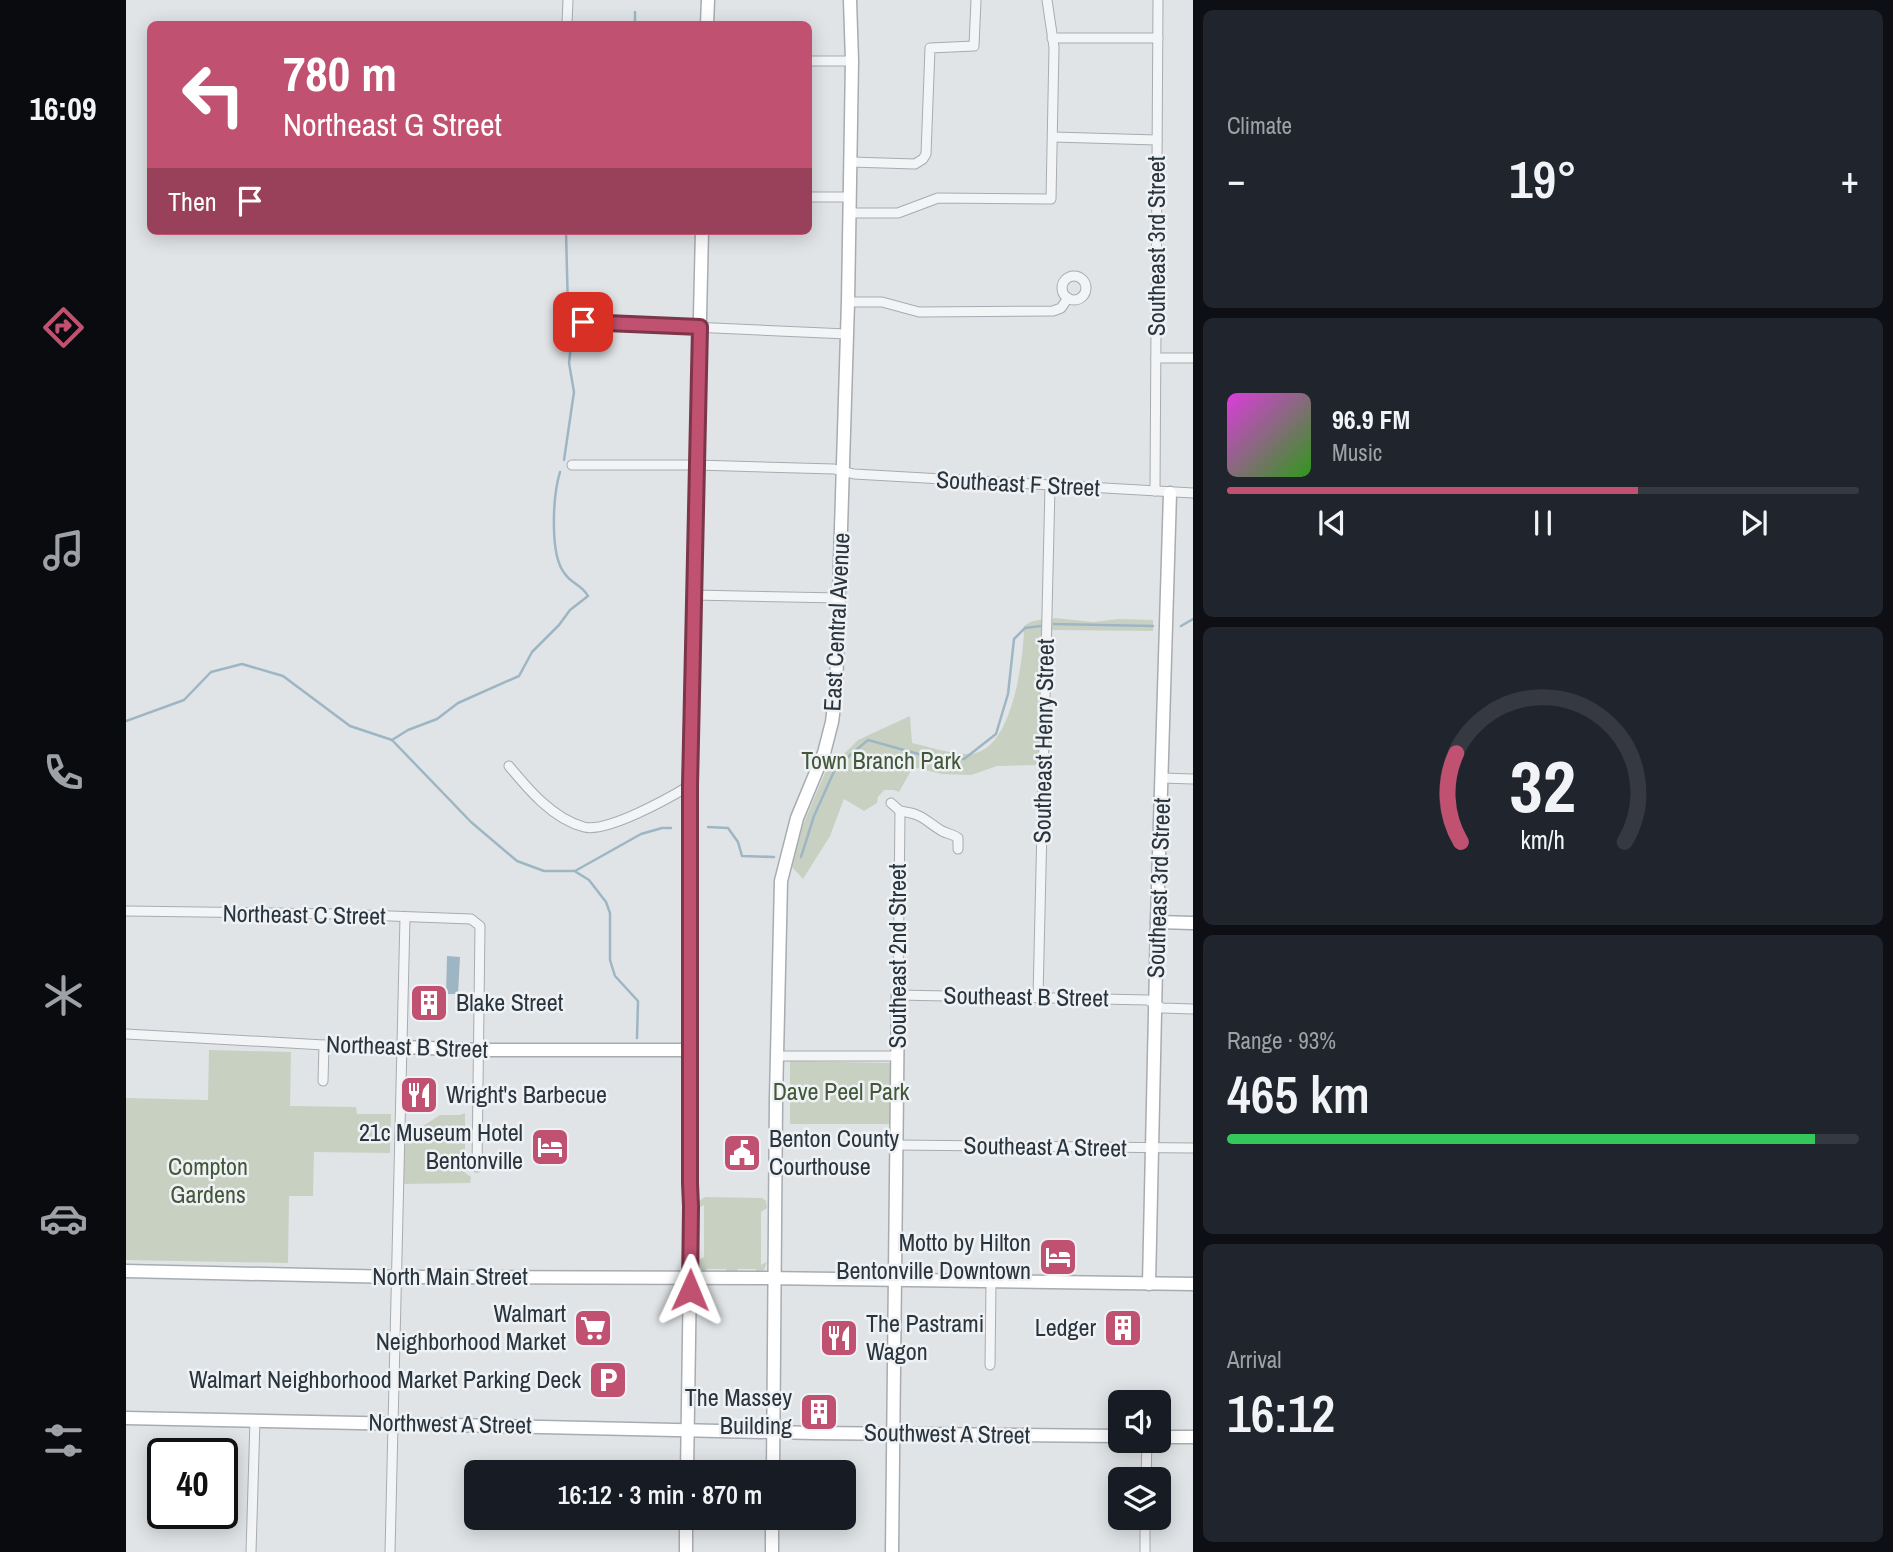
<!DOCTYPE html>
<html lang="en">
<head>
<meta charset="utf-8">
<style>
  body { margin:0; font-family:"Archivo Narrow",sans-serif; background:#20242c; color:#f1f3f6; height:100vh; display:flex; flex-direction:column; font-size:26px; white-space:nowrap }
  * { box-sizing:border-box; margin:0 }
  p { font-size:23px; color:#9ea1a6 }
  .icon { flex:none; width:38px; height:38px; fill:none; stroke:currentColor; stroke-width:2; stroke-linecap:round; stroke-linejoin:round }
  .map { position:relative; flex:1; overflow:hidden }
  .side { display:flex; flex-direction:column; gap:10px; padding:10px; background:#0d0f14; width:700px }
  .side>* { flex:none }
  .hud { position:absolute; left:21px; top:21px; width:665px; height:214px; border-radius:10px; box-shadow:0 4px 18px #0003; background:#c05171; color:#fff; overflow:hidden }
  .controls { position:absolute; left:982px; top:1390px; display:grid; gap:14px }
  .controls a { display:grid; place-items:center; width:63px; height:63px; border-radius:10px; background:#171b24; box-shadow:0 4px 18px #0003; font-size:35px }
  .speed { position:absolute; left:21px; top:1438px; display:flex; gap:14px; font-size:35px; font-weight:700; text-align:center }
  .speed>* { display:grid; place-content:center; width:91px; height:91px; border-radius:50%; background:#171b24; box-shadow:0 4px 18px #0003; line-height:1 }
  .speed .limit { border:4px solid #111; border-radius:10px; background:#fff; color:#111 }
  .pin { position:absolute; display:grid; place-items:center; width:60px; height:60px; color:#fff; margin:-30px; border-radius:14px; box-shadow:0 4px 10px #0006 }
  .me { position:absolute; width:77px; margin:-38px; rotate:1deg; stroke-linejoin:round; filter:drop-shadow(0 0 5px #0008) }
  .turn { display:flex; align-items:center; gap:24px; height:147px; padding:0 21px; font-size:32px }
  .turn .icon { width:91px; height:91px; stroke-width:2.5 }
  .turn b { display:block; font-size:49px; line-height:60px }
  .then { display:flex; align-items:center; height:66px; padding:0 21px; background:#0003; gap:14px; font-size:26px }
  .big { font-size:52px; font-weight:600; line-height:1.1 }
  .side .widget { flex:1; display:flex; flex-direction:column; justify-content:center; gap:10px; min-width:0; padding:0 24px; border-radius:10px; background:#20242c }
  .side .dial { align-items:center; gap:0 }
  .dial svg { height:182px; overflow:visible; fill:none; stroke:#363941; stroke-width:7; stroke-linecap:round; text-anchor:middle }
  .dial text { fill:#f1f3f6; stroke:none }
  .song { display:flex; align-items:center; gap:21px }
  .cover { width:84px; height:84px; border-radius:10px; background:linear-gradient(135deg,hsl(300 70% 55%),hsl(110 70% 35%)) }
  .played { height:7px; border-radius:4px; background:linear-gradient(90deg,#c05171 65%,#363941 65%) }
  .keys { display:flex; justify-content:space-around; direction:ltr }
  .heat { display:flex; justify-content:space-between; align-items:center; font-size:38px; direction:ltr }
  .charge { height:10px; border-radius:5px; background:linear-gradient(90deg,#34c759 93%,#363941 0) }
  .trip { position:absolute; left:338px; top:1460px; width:392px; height:70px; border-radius:10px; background:#171b24; box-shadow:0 4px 18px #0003; font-weight:600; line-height:70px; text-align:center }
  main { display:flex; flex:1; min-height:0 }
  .menu { display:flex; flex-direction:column; width:126px; justify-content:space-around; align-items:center; background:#090b0e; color:#9ea1a6 }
  .menu .icon { width:49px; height:49px }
  .menu .active { color:#c05171 }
  .menu b { font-size:32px; color:#f1f3f6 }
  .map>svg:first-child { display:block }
</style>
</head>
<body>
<main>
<nav class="menu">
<b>16:09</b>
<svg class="icon active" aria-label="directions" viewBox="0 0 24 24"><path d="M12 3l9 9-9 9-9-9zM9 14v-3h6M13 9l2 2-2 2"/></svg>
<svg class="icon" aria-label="music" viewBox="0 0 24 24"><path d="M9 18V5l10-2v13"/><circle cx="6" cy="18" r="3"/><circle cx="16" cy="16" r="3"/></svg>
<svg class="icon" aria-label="phone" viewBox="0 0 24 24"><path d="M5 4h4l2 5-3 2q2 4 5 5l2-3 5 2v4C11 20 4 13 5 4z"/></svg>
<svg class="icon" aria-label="climate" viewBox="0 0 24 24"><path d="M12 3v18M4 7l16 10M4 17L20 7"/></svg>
<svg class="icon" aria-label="car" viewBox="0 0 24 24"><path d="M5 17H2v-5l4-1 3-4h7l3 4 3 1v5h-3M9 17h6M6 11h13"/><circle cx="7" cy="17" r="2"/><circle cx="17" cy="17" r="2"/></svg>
<svg class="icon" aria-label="filters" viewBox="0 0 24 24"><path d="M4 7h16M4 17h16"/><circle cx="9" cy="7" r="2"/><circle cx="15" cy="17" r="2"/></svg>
</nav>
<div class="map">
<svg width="1067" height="1552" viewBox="0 0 1067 1552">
  <rect width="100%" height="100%" fill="#e0e4e7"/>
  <g fill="#c8d0c2">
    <polygon points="929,618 967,622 993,619 1027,620 1027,631 923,630 923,620"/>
    <path d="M 917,619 L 912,765 L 871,766 L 845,775 L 816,774 L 787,767 L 773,792 L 768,790 L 758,790 L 752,797 L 751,803 L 738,811 L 718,799 L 704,836 L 677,879 L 666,867 L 676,827 L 699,773 L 732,740 L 784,716 L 786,743 C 805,747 831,757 850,753 C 887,744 898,657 898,626 L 904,622 Z"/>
    <polygon points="83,1050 165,1052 164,1106 230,1107 231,1114 265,1114 264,1153 188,1152 187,1196 163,1196 162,1263 0,1260 0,1098 82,1100"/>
    <polygon points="664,1061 764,1063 766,1065 766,1124 664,1124"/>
    <polygon points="339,1113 339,1157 335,1162 335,1170 345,1177 344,1183 277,1184 278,1125 297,1126 314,1115 334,1115"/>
    <path d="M 580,1197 L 636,1198 L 640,1201 L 641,1208 L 635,1212 L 635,1265 L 641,1262 L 638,1270 L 631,1272 L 630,1269 L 612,1269 L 610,1272 L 601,1272 L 600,1269 L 581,1269 L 579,1272 L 574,1269 L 571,1261 L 578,1257 L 578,1205 L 572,1208 C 572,1202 574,1199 580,1197 Z"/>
  </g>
  <polygon fill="#9eb6c4" points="321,956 334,957 332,994 320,994"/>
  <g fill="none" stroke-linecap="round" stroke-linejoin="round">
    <g stroke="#9eb6c4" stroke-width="2.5">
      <polyline points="509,12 509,24"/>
      <polyline points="438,460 448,392 443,363 446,336 442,311 440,231"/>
      <polyline points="928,624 1027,626"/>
      <polyline points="1055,626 1067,619"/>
      <polyline points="0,721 58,700 85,672 116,664 157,676 224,726 266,740 345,822 391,861 418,871 449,871 515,834 536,828 545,828"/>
      <path d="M 266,740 L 282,730 L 311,719 L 332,703 L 393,676 L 406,652 L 433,625 L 444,610 L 462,596 C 456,585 446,584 439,574 C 423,555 427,495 434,472"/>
      <polyline points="582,827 602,828 612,842 616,856 648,857"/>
      <polyline points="675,857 688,816 710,767 742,740 796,755 838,759 870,734 882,694 888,639 899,628 915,626"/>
      <polyline points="450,872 463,880 480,902 484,913 484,960 489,976 512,1001 511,1038"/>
    </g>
    <defs>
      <g id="street">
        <polyline points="441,24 442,0"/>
        <polyline points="926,38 1032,38"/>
        <polyline points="682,61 726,61"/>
        <polyline points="927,137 1031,140"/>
        <polyline points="725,162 789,164 797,159 800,154 804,48 848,46 850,0"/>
        <polyline points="682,197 724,197"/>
        <polyline points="724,213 772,213 812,198 925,199 928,47 921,0"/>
        <circle cx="948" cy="288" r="12"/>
        <polyline points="722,302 756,302 793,312 927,311 935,308 942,298"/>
        <polyline points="457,322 721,334"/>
        <polyline points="1030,358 1067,358"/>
        <polyline points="446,465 570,465 708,469 728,474 1067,493"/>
        <polyline points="1029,491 1032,0"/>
        <polyline points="567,595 714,598"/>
        <path d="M 383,766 C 402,789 427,819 458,827 C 481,833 543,798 563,786"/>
        <polyline points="1036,778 1067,779"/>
        <polyline points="765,803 774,811 772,995 1022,1000 1036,1008 1067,1009"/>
        <path d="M 774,811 C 797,814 798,820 816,831 C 822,834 827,834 832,838 L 832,849"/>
        <polyline points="0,911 211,914 345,919 354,926 351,1167"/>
        <polyline points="912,997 924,486"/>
        <polyline points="0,1034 198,1045 276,1047"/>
        <polyline points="651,1056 771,1056"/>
        <polyline points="197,1081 198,1045"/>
        <polyline points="770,1145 1067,1148"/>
        <polyline points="864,1365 865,1283"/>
        <polyline points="1020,1479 1021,1440"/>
        <polyline points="125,1552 129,1420"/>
        <polyline points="264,1552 279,917"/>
        <polyline points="1019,1552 1019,1517"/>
      </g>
      <g id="secondary">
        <polyline points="581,24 582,0"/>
        <polyline points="1031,922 1067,923"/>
        <polyline points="276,1047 352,1050 563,1050"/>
        <polyline points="0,1271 270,1277 638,1278 1067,1284"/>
        <polyline points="1023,1284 1031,922 1044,493"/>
        <polyline points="0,1418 689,1433 994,1436"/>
        <polyline points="1032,1437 1067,1437"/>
        <polyline points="561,1472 565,1207 563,786 576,231"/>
        <polyline points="647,1472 650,1099 655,881 671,818 698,753 706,722 710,690 722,302 726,61 724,0"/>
        <polyline points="560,1552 560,1517"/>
        <polyline points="646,1552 646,1517"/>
        <polyline points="766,1552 772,995"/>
      </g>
    </defs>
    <use href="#street" stroke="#a6acb1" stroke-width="11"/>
    <use href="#secondary" stroke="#a6acb1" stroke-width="15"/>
    <use href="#street" stroke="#f2f4f6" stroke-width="9"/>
    <use href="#secondary" stroke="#fff" stroke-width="12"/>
  </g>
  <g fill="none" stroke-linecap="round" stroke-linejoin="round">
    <defs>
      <polyline id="route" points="457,322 574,327 564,786 564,1183 565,1207 564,1290"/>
    </defs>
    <use href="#route" stroke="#7d3549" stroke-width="18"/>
    <use href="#route" stroke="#c05171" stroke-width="12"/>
  </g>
  <defs>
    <symbol id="building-square" viewBox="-11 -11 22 22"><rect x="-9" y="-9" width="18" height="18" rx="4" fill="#c05171" stroke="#eff2f5"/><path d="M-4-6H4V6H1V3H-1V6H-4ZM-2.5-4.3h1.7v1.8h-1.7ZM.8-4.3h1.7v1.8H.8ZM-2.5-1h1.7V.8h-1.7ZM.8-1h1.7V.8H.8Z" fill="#fff"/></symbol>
    <symbol id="restaurant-square" viewBox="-11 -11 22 22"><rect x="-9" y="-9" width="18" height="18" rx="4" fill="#c05171" stroke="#eff2f5"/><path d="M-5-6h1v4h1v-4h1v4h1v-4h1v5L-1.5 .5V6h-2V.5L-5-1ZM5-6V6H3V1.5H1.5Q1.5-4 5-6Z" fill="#fff"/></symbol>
    <symbol id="hotel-square" viewBox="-11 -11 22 22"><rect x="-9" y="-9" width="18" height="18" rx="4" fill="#c05171" stroke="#eff2f5"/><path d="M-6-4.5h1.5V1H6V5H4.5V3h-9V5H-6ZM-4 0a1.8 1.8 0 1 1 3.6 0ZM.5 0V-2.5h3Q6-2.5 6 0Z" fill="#fff"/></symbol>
    <symbol id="civic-square" viewBox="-11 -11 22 22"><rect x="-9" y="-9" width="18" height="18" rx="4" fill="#c05171" stroke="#eff2f5"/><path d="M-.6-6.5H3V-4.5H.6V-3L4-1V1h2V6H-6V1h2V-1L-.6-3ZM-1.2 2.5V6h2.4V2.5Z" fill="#fff"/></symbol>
    <symbol id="supermarket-square" viewBox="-11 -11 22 22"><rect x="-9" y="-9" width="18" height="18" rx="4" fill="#c05171" stroke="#eff2f5"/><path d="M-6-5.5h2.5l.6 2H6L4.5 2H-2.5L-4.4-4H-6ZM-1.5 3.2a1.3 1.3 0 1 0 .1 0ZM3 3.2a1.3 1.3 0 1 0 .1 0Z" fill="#fff"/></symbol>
    <symbol id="parking-square" viewBox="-11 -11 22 22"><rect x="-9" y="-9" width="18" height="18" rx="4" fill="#c05171" stroke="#eff2f5"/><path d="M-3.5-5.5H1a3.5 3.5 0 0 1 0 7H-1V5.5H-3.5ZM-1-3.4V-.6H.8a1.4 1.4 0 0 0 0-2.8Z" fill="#fff"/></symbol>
  </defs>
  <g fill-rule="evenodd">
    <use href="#building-square" x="281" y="981" width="44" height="44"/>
    <use href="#restaurant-square" x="271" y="1073" width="44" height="44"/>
    <use href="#hotel-square" x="402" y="1125" width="44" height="44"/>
    <use href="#civic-square" x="594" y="1131" width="44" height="44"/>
    <use href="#hotel-square" x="910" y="1235" width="44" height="44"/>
    <use href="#supermarket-square" x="445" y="1306" width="44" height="44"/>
    <use href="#building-square" x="975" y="1306" width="44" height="44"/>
    <use href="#restaurant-square" x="691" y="1316" width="44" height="44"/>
    <use href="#parking-square" x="460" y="1358" width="44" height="44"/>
    <use href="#building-square" x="671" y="1390" width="44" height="44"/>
  </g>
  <g text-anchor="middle" stroke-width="5" stroke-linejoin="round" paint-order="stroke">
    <g font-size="24" fill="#2a343d" stroke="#eff2f5">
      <text transform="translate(1031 246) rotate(-90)" y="8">Southeast 3rd Street</text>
      <text transform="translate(892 484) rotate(3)" y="8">Southeast F Street</text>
      <text transform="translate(711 622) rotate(-87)" y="8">East Central Avenue</text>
      <text transform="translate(918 741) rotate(-89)" y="8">Southeast Henry Street</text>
      <text transform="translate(1033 888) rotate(-88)" y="8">Southeast 3rd Street</text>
      <text transform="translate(178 915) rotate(1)" y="8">Northeast C Street</text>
      <text transform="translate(772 956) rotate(-90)" y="8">Southeast 2nd Street</text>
      <text transform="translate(900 997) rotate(1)" y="8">Southeast B Street</text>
      <text transform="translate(281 1047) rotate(2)" y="8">Northeast B Street</text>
      <text transform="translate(919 1147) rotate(1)" y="8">Southeast A Street</text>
      <text x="324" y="1285">North Main Street</text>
      <text transform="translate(324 1424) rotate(1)" y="8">Northwest A Street</text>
      <text transform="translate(821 1434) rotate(1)" y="8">Southwest A Street</text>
    </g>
    <g font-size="24" fill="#435739" stroke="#eff2f5">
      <text x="755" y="769">Town Branch Park</text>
      <text x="715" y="1100">Dave Peel Park</text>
      <text x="82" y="1175">Compton<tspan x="82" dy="28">Gardens</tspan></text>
    </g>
    <g font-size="24" fill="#2a343d" stroke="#eff2f5" text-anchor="end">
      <text x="330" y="1011" text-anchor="start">Blake Street</text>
      <text x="320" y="1103" text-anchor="start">Wright's Barbecue</text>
      <text x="397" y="1141">21c Museum Hotel<tspan x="397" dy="28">Bentonville</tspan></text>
      <text x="643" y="1147" text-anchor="start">Benton County<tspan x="643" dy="28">Courthouse</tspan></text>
      <text x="905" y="1251">Motto by Hilton<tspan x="905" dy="28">Bentonville Downtown</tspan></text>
      <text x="440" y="1322">Walmart<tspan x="440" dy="28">Neighborhood Market</tspan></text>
      <text x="740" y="1332" text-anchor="start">The Pastrami<tspan x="740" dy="28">Wagon</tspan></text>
      <text x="970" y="1336">Ledger</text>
      <text x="455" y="1388">Walmart Neighborhood Market Parking Deck</text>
      <text x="666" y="1406">The Massey<tspan x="666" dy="28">Building</tspan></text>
    </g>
  </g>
</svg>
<div class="controls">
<a><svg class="icon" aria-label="sound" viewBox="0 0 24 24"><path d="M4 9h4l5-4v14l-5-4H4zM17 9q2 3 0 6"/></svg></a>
<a><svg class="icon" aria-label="layers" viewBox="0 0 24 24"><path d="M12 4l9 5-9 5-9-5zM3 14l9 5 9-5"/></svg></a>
</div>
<div class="speed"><div class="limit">40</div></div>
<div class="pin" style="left:457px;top:322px;background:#d93025"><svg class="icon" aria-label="arrive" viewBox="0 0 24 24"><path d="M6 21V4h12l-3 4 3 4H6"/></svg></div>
<svg class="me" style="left:564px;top:1290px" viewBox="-20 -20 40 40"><path d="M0-17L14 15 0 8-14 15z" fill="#c05171" stroke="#fff" stroke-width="4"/></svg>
<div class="trip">16:12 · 3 min · 870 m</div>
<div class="hud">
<div class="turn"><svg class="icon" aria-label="left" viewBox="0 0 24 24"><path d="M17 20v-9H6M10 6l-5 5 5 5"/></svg><div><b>780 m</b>Northeast G Street</div></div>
<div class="then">Then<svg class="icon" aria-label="arrive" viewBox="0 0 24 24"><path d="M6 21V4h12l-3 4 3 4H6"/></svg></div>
</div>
</div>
<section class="side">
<div class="widget"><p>Climate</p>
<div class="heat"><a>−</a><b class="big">19°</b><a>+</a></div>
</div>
<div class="widget">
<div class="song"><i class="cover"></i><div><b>96.9 FM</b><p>Music</p></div></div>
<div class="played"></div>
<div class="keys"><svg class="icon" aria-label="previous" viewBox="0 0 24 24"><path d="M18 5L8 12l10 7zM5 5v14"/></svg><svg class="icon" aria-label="pause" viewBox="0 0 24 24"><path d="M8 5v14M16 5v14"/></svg><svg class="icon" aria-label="next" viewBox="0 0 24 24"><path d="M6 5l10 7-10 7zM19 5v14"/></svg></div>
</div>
<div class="widget dial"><svg viewBox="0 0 100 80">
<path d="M14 69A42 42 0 1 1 86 69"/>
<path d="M14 69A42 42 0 0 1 12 30" stroke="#c05171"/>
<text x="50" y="56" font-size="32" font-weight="700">32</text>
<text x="50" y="72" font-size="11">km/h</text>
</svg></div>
<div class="widget"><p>Range · 93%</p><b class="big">465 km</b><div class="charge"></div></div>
<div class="widget"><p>Arrival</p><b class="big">16:12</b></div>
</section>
</main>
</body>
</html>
